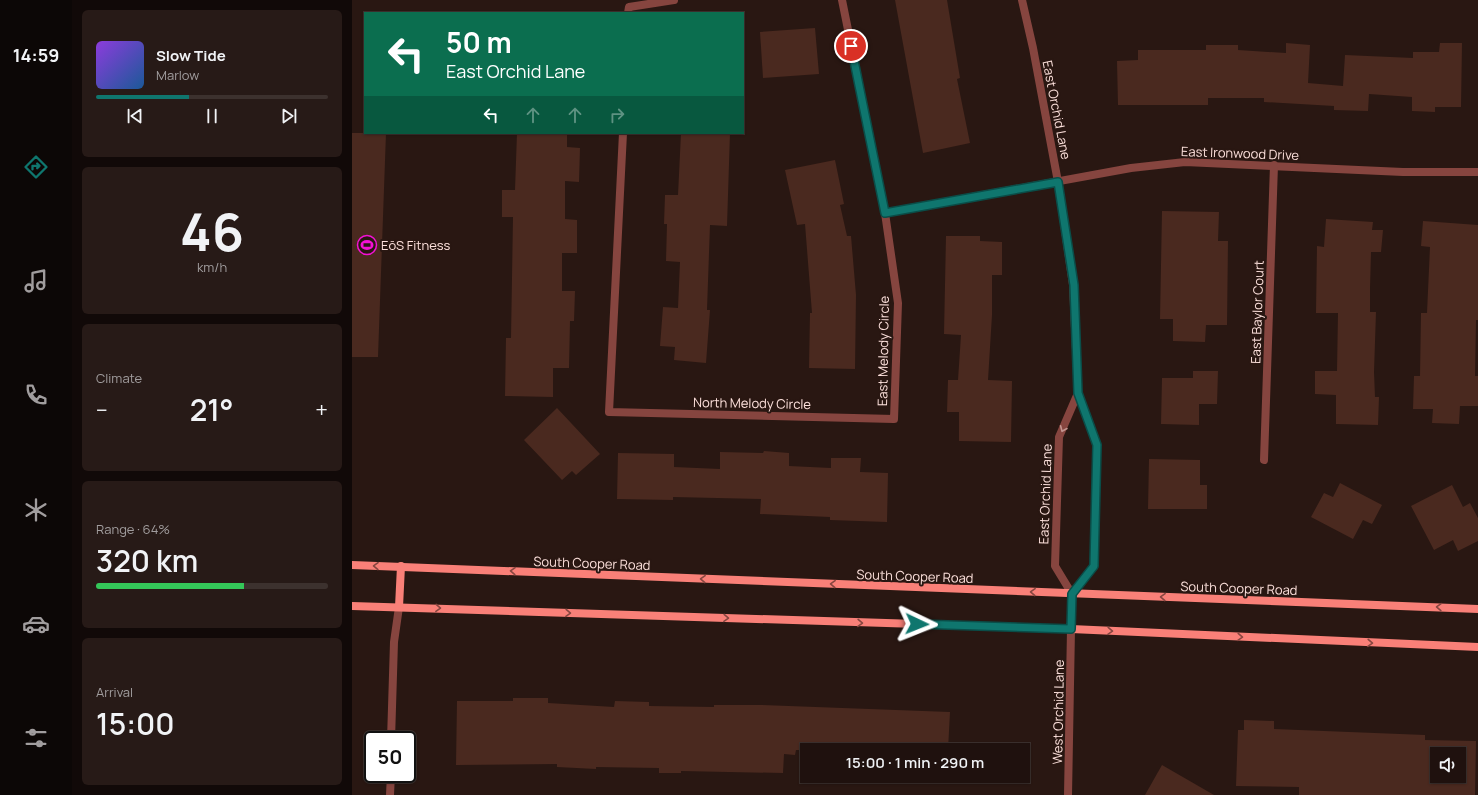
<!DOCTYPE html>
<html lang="en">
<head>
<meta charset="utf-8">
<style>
  body { margin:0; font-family:Manrope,sans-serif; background:#271a17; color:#f1f3f6; height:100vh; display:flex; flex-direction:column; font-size:15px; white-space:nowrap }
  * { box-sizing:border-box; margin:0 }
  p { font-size:13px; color:#a19d9e }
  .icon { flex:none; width:22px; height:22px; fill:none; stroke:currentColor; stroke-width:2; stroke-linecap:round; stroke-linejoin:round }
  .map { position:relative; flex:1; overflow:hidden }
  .panel { display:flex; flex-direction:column; gap:10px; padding:10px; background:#110908; width:280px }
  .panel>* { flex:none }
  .top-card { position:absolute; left:12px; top:12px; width:380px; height:122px; border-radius:0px; box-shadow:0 1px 3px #0004,0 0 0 1px #3c312e; background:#0b6e4f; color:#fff; overflow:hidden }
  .tools { position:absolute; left:1078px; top:747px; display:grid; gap:8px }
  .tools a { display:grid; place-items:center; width:36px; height:36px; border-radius:0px; background:#1f110e; box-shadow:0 1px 3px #0004,0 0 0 1px #3c312e; font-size:20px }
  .speed { position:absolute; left:12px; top:731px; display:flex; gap:8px; font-size:20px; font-weight:700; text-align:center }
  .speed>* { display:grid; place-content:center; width:52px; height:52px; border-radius:50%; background:#1f110e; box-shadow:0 1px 3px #0004,0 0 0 1px #3c312e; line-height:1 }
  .speed .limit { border:2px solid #111; border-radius:6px; background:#fff; color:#111 }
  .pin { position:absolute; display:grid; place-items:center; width:34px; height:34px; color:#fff; margin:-17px; border:2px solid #fff; border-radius:50%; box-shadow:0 1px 4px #0007 }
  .me { position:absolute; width:44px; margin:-22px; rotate:92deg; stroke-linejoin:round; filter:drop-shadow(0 0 3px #0008) }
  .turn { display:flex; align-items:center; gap:14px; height:84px; padding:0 16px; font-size:18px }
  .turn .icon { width:52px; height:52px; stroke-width:2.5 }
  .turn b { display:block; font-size:28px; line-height:34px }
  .lanes { display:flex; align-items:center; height:38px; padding:0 16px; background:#0003; justify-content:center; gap:20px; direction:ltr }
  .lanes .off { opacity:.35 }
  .big { font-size:30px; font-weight:600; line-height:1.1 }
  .panel .card { flex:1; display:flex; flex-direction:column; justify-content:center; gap:6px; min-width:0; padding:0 14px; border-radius:6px; background:#271a17 }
  .panel .dial { align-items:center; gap:0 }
  .dial b { font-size:52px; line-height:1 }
  .song { display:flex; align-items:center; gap:12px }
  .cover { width:48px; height:48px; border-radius:6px; background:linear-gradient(135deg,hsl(270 70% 55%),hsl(210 70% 35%)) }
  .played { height:4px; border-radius:2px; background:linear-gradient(90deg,#0f766e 40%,#3c312e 40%) }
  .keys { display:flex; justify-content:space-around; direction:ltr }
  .heat { display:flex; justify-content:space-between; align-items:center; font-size:22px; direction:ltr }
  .charge { height:6px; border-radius:3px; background:linear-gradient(90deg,#34c759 64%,#3c312e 0) }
  .trip { position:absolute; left:448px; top:743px; width:230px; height:40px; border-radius:0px; background:#1f110e; box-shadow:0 1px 3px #0004,0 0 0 1px #3c312e; font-weight:600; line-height:40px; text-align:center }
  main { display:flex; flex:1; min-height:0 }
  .tab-bar { display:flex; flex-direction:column; width:72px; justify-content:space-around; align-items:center; background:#0c0706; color:#a19d9e }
  .tab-bar .icon { width:28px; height:28px }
  .tab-bar .on { color:#0f766e }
  .tab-bar b { font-size:18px; color:#f1f3f6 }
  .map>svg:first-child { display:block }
</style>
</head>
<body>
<main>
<nav class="tab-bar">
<b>14:59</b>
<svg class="icon on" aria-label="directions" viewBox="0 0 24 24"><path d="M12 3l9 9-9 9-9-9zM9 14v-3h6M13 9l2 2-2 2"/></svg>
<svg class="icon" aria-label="music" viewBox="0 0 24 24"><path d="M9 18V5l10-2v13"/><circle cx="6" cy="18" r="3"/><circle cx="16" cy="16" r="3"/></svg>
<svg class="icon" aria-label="phone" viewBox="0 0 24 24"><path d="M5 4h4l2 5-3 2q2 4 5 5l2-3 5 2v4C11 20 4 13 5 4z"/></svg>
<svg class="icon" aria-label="climate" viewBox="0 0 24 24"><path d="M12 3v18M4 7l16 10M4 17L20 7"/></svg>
<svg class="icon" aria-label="car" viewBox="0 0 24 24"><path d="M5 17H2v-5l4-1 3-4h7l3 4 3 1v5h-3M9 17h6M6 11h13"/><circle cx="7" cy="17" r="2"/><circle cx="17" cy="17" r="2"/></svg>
<svg class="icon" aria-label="filters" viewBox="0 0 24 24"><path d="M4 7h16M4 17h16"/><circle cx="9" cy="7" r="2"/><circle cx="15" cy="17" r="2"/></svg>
</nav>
<section class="panel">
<div class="card">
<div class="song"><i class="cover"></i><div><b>Slow Tide</b><p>Marlow</p></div></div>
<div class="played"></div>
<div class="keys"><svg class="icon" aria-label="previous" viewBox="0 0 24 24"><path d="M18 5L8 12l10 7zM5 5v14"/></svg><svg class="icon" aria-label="pause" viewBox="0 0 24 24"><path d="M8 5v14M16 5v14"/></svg><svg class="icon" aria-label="next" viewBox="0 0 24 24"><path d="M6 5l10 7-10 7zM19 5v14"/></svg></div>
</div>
<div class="card dial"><b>46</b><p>km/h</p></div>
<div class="card"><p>Climate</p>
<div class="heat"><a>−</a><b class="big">21°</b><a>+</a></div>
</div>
<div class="card"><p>Range · 64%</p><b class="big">320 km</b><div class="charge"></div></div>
<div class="card"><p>Arrival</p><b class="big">15:00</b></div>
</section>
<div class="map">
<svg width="1126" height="795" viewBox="0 0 1126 795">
  <rect width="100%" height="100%" fill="#291712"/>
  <g fill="#4a291f" fill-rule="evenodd">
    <polygon points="543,0 595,0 608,78 605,79 618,143 571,153"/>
    <polygon points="463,28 467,74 411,78 408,32"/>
    <polygon points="934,43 958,45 956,83 991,86 993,55 1061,58 1061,52 1087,52 1088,43 1110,43 1109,107 1083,107 1083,112 1060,111 1060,97 1017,94 1016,111 982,110 982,106 912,102 912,98 856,98 856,105 766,105 765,61 786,60 786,50 854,50 854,45 886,45 886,50 934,53"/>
    <polygon points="0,133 34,133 26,357 0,357"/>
    <polygon points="165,133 215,133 215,147 228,148 227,182 213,181 213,219 225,220 225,253 210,253 210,291 223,291 222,321 218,321 217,368 201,368 201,397 153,396 154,338 159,338 161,217 150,217 150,190 163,190"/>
    <polygon points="329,133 378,133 375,226 358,225 355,310 358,310 354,363 322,360 323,347 308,346 311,307 326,308 328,262 314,261 315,224 312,224 313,195 326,195"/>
    <polygon points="483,160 492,204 488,205 495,236 499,236 504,295 503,369 457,368 458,313 460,313 453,224 445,225 433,170"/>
    <polygon points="810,211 867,212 866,241 876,241 875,325 854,325 853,342 821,341 821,319 808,319"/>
    <polygon points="974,219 1021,222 1020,230 1031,230 1029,252 1019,252 1018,289 1018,312 1024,312 1022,372 1023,397 1027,397 1026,425 984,424 984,395 963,394 963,371 985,371 986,313 964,313 965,246 972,247"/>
    <polygon points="1071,221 1126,225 1126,320 1124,320 1123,376 1126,376 1126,406 1108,406 1107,424 1080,423 1081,409 1061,409 1062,376 1068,376 1069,313 1075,313 1078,247 1069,246"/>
    <polygon points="594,236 628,236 628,241 650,242 650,275 640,275 640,315 636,380 660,381 659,442 607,441 607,412 595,412 596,380 606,380 609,335 592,334"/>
    <polygon points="841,371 866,371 865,404 847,404 847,425 809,424 810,378 841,378"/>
    <polygon points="205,408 248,454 224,475 220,471 210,480 172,440"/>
    <polygon points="412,451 437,453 437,466 479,468 479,458 509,458 508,472 536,473 535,522 478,520 478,517 408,514 409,499 321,497 321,500 265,499 266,453 322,454 322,467 368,469 368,452 411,453"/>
    <polygon points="797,459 848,460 848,485 855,485 855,509 796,509"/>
    <polygon points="988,483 1030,505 1020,524 1011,520 1001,539 959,517 972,493 981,497"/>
    <polygon points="1100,485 1111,507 1118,503 1126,518 1126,541 1106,551 1101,540 1082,550 1059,506"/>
    <polygon points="161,698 196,698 196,703 262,707 263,701 297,702 297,706 362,707 362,705 409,705 598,712 596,750 444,750 443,755 432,754 431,773 329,771 329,773 307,773 307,768 244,767 244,769 205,767 205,764 104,765 105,701 161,701"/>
    <path d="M 892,720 L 922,721 L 922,729 L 1073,735 L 1073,740 L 1124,741 L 1123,795 L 947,795 L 947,787 L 884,786 L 886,730 L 892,730 ZM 1085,754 L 1107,754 L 1107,776 L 1085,776 Z"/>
    <polygon points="810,765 862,795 793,795"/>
  </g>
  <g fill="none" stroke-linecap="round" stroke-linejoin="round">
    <g stroke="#86453f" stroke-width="8">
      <polyline points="276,13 277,7 322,0"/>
      <polyline points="271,133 257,412 542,419 546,303 533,213 490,0"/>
      <polyline points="533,213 779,168 833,162 1051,172 1126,172"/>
      <polyline points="912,460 922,165"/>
      <polyline points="39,740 42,642 47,607"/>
      <polyline points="38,795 39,774"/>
      <polyline points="716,795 719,629"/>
    </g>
    <g stroke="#86453f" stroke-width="8">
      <polyline points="670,0 681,48 706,182 721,285 726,393 745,445 742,566 720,594"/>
      <polyline points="719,629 720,594 703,566 707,437 726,393"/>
    </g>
    <g stroke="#f98078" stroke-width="8">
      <polyline points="0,565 1126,609"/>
      <polyline points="0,606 719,629 1126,647"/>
      <polyline points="47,607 49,566"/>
    </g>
  </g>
  <defs><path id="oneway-chevron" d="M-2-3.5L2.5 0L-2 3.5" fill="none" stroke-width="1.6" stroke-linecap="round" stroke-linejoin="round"/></defs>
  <use stroke="#c2938e" href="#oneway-chevron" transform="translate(711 429) rotate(113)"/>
  <g stroke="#874640">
    <use href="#oneway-chevron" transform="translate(24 566) rotate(-179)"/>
    <use href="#oneway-chevron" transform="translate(161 571) rotate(-177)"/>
    <use href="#oneway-chevron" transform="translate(351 579) rotate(-178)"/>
    <use href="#oneway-chevron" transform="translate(481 584) rotate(-178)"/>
    <use href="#oneway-chevron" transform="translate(681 592) rotate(-178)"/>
    <use href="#oneway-chevron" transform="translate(811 597) rotate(-178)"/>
    <use href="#oneway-chevron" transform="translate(1087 607) rotate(-178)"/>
    <use href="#oneway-chevron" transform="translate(86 608) rotate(2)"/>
    <use href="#oneway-chevron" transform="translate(216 613) rotate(2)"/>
    <use href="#oneway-chevron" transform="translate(374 618) rotate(2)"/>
    <use href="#oneway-chevron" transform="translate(508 623) rotate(2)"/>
    <use href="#oneway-chevron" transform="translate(758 631) rotate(3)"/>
    <use href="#oneway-chevron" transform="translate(888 637) rotate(3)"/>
    <use href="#oneway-chevron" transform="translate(1018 643) rotate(3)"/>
  </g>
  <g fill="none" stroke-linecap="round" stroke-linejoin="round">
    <defs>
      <polyline id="route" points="499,46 533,213 706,182 722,285 726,393 745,445 742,566 720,594 719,629 565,624"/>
    </defs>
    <use href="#route" stroke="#0a4d48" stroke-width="10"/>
    <use href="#route" stroke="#0f766e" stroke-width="7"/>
  </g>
  <defs>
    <symbol id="stadium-ring" viewBox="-11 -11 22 22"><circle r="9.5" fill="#291712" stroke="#f411d5" stroke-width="1.5"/><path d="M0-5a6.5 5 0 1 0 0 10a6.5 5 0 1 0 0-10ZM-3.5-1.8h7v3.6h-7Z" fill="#f411d5"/></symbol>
  </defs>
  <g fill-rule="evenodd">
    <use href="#stadium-ring" x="4" y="234" width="22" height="22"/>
  </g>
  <g text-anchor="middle" stroke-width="4" stroke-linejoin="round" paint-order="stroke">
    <g font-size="13" fill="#fde1dc" stroke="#291712">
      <text transform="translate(705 110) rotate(79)" y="5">East Orchid Lane</text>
      <text transform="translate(888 153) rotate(2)" y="5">East Ironwood Drive</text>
      <text transform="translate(905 312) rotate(-88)" y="5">East Baylor Court</text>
      <text transform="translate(531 351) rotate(-89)" y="5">East Melody Circle</text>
      <text transform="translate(400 403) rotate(1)" y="5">North Melody Circle</text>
      <text transform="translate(693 494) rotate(-88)" y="5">East Orchid Lane</text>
      <text transform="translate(240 563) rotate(2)" y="5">South Cooper Road</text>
      <text transform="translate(563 576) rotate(2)" y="5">South Cooper Road</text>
      <text transform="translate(887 588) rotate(2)" y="5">South Cooper Road</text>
      <text transform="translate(706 712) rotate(-89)" y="5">West Orchid Lane</text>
    </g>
    <g font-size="13" fill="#fde1dc" stroke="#291712" text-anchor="start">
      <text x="29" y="250">EōS Fitness</text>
    </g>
  </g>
</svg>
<div class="tools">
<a><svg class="icon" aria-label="sound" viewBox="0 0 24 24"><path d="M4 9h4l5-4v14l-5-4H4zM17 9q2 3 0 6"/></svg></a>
</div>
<div class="speed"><div class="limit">50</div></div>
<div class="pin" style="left:499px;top:46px;background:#d93025"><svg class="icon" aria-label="arrive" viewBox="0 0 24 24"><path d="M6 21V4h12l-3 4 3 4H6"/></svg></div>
<svg class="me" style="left:565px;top:624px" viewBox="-20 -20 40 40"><path d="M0-17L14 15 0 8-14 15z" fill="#0f766e" stroke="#fff" stroke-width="4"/></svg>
<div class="trip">15:00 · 1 min · 290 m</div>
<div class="top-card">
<div class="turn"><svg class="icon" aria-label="left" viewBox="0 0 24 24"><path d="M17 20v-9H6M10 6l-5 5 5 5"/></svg><div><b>50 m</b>East Orchid Lane</div></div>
<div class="lanes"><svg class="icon" aria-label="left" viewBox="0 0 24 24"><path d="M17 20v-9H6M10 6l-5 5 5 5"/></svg><svg class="icon off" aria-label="ahead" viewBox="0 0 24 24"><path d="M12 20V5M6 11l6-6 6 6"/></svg><svg class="icon off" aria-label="ahead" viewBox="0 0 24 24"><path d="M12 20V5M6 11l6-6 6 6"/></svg><svg class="icon off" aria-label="right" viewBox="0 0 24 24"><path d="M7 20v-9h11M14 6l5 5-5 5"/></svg></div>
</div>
</div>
</main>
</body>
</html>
